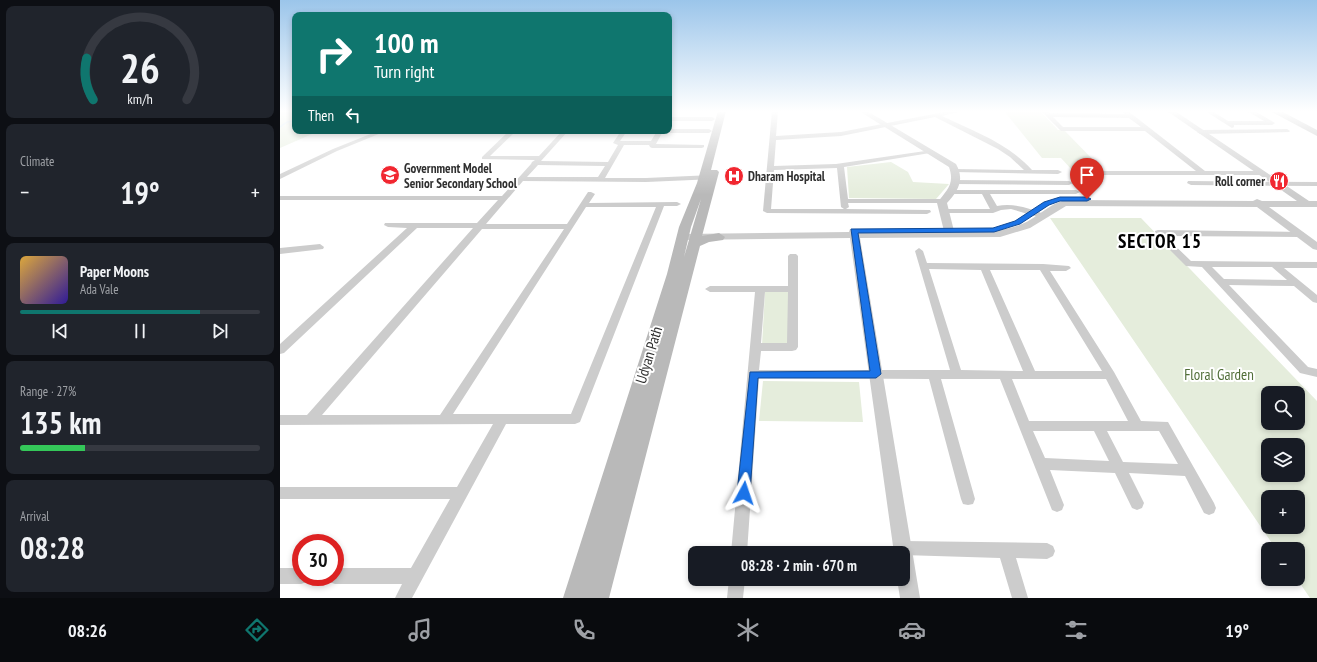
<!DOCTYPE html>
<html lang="en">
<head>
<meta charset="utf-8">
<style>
  body { margin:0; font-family:"PT Sans Narrow",sans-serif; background:#20242c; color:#f1f3f6; height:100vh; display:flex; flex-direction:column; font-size:15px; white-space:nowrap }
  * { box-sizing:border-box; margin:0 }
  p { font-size:13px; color:#9ea1a6 }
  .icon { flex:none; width:22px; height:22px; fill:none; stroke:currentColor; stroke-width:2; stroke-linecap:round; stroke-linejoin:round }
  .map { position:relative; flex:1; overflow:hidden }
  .sheet { display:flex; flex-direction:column; gap:6px; padding:6px; background:#0d0f14; width:280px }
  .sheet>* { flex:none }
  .guide { position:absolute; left:12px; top:12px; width:380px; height:122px; border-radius:8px; box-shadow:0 2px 6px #0003; background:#0f766e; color:#fff; overflow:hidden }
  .buttons { position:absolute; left:981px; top:386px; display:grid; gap:8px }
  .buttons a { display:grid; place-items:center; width:44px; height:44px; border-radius:8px; background:#171b24; box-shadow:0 2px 6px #0003; font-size:20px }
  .speed { position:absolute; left:12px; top:534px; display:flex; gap:8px; font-size:20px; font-weight:700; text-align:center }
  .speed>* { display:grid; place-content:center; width:52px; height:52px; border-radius:50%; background:#171b24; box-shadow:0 2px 6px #0003; line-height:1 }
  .speed .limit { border:6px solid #d22; background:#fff; color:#111 }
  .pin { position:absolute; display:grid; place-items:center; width:34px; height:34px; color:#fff; margin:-41px -17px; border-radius:50% 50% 50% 0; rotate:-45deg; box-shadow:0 0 4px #0007 }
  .pin .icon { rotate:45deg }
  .me { position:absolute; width:44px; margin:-22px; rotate:5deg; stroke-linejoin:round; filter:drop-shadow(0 0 3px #0008) }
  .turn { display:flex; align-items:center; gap:14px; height:84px; padding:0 16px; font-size:18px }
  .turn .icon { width:52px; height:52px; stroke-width:2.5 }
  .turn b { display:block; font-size:28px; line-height:34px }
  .then { display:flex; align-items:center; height:38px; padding:0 16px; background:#0003; gap:8px; font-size:15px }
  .big { font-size:30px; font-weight:800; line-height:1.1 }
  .sheet .card { flex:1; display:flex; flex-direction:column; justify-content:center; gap:6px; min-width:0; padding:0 14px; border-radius:8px; background:#20242c }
  .sheet .dial { align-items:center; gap:0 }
  .dial svg { height:104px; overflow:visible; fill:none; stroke:#363941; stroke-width:7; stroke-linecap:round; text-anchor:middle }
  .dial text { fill:#f1f3f6; stroke:none }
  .song { display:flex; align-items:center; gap:12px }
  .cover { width:48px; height:48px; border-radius:6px; background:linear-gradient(135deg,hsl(40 70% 55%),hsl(250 70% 35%)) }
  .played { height:4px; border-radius:2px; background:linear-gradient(90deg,#0f766e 75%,#363941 75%) }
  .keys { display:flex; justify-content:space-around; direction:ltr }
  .heat { display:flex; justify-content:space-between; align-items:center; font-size:22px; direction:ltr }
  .charge { height:6px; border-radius:3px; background:linear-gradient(90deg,#34c759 27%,#363941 0) }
  .trip { position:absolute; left:408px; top:546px; width:222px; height:40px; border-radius:8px; background:#171b24; box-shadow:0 2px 6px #0003; font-weight:800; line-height:40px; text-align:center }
  .menu { display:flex; height:64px; justify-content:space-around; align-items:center; background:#090b0e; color:#9ea1a6 }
  .menu .icon { width:28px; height:28px }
  .menu .active { color:#0f766e }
  .menu b { font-size:18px; color:#f1f3f6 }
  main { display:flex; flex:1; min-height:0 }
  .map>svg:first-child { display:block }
</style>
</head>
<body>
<main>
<section class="sheet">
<div class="card dial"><svg viewBox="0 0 100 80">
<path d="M14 69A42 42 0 1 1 86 69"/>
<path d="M14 69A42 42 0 0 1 9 37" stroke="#0f766e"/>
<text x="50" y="56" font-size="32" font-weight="700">26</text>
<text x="50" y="72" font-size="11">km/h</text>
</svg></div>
<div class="card"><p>Climate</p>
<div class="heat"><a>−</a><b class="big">19°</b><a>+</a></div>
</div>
<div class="card">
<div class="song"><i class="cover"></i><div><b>Paper Moons</b><p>Ada Vale</p></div></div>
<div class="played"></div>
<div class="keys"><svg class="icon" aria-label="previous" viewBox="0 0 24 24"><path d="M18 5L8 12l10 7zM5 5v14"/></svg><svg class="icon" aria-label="pause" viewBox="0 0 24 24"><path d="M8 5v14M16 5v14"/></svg><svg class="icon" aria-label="next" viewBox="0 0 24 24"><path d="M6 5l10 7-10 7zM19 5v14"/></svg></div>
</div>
<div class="card"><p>Range · 27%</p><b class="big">135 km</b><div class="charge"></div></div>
<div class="card"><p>Arrival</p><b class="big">08:28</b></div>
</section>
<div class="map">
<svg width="1037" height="598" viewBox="0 0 1037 598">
  <rect width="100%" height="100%" fill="#fff"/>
  <g fill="#e5eddc" fill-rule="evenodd">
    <polygon points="0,111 15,111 15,131 39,131 0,148"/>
    <polygon points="724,111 760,111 778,130 784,130 823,170 792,170 781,158 762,158"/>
    <polygon points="611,162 628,172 633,182 669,184 656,199 569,198 567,167"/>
    <path d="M 770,218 L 861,218 L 1037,401 L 1037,598 L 1030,598 L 1017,579 L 1018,579 L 1018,549 L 996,549 ZM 988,393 L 1018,393 L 1018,423 L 988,423 ZM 988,445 L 1018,445 L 1018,475 L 988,475 ZM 988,497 L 1018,497 L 1018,527 L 988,527 Z"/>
    <polygon points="485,292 509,292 509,344 482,345"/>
    <polygon points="483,381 579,382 583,422 479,421"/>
  </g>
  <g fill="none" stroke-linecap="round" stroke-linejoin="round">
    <polyline stroke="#c7deee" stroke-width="1.5" points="0,127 7,122 15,121"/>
    <g fill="#ccc" fill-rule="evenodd">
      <path d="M 492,111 L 498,111 L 496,136 L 561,132 L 669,111 L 682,111 L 662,116 C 693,131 728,143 752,170 L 778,170 L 782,172 L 778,174 L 673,172 L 671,171 L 675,169 L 744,170 L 730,157 L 718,149 L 655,117 L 561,136 L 496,140 L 494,166 L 556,164 L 652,150 L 653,151 L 650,153 L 564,167 L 568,199 L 663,199 L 667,201 L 663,203 L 568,203 L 569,207 L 566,209 L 650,210 L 651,212 L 647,214 L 487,213 L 483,211 ZM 557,168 L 561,207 L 564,209 L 491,209 L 494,170 Z"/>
      <path d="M 761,111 L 767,111 L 769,113 L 845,114 L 841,111 L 848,111 L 925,171 L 982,171 L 986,173 L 982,175 L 815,175 L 815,171 L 916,171 L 865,131 L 781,131 ZM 773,117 L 849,118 L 861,127 L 783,127 Z"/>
      <polygon points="925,111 932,111 948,121 984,121 967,111 975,111 995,123 992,125 954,125 954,127 952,128"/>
      <polygon points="389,117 432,117 435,119 432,121 389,121"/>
      <path d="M 389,129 L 429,129 L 432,131 L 429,133 L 382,133 L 376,144 L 424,145 L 424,147 L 422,148 L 372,148 L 370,147 L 369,145 L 344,145 L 325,178 L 366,178 L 432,175 L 435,175 L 435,179 L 366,182 L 243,181 L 206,224 L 287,224 L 308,192 L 311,192 L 315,194 L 309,203 L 397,202 L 401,204 L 397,206 L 384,206 L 300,422 L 295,424 L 226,424 L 132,598 L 115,598 L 122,584 L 55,584 L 49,582 L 47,577 L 55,577 L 55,568 L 131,568 L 170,499 L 0,499 L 0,487 L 177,487 L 213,424 L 0,425 L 0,415 L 27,415 L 193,228 L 137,228 L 4,353 L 0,354 L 0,344 L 127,228 L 108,227 L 104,225 L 105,223 L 197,223 L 218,200 L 0,200 L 0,196 L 222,196 L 251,164 L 252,162 L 255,160 L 202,159 L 202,157 L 229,131 L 236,131 L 210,156 L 259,156 L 282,131 L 288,131 L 261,161 L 328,162 L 338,145 L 333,143 L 341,131 L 347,131 L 340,141 L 371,141 L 377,131 L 389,131 ZM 258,165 L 325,166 L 318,177 L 247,177 ZM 306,207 L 376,207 L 291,414 L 173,414 ZM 202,229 L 284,229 L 160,415 L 42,415 Z"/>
      <polygon points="1007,129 1010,131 1009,132 920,134 917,132 920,130"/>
      <polygon points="98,131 106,131 57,151 0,179 0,174 53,149"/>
      <polygon points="673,180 789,181 793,183 789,185 676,184 672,182"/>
      <polygon points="908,181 1037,182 1037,186 911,185 907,183"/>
      <path d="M 669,190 L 796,190 L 800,192 L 796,194 L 710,194 L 717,206 C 734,203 748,208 764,214 L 764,218 L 761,218 L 731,209 L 721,210 L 713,213 L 661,213 L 660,211 L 664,209 L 710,209 L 702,194 L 669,194 Z"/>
      <path d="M 878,230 L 1023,232 L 1024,234 L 1020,237 L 885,236 L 911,261 L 1037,262 L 1037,268 L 1004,268 L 1037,295 L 1037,303 L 1033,302 L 1014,286 L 949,285 L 1028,367 L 1037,369 L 1037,377 L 1020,373 L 922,267 L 906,266 L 875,235 L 875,231 ZM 932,267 L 992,267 L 1007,280 L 944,279 Z"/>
      <polygon points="40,244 44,247 43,249 0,254 0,248"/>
      <path d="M 639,248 L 643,251 L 647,263 L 763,264 L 789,266 L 791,268 L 786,271 L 770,271 L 834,372 L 861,421 L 888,422 L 934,503 L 936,508 L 934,513 L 929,515 L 924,513 L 905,476 L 849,473 L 864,503 L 862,508 L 857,510 L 852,508 L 835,473 L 770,470 L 784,505 L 782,510 L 777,512 L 772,510 L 720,379 L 661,379 L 695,499 L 693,504 L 688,505 L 683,504 L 681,499 L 649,379 L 479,378 L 467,553 L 451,553 L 475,292 L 430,292 L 425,289 L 430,286 L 508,286 L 508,256 L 510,254 L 516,254 L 518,256 L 518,347 L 516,350 L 512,351 L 481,351 L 479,370 L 670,370 L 635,251 ZM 649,269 L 701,270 L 743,371 L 681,370 ZM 710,270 L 760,270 L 822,371 L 755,371 ZM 485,292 L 508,292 L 507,343 L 481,343 ZM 732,379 L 826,379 L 848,421 L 749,421 ZM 753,431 L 814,431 L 829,461 L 765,458 ZM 827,431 L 879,431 L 898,464 L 843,462 Z"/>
      <polygon points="623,541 767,543 773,546 775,551 773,556 767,559 736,558 748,598 732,598 720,558 623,555 623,553 617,553 615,548 617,543"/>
      <polygon points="0,568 21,568 21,577 29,577 27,582 21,584 0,584"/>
      <polygon points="449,579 465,579 463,598 447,598"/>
    </g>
    <path fill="#ccc" fill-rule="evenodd" d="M 579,111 L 587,111 L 676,164 C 685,180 678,191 667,203 L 674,231 C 697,231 720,233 742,224 C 757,218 769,204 785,200 L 973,201 L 977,199 L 982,201 L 1017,201 L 887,111 L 895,111 L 1029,201 L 1037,201 L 1037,207 L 989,207 L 1037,242 L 1037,250 L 1033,249 L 977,207 L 786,206 L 750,228 L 720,237 L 580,238 L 640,598 L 620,598 L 617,579 L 623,579 L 623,553 L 614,553 L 570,238 L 403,240 L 398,237 L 403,234 L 569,232 L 570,229 L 578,229 L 579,232 L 664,231 L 657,203 C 667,190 675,184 669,167 Z"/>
    <g fill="#b9b9b9" fill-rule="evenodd">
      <path d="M 438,111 L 446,111 L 431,170 L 437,170 L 439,172 L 422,236 L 439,233 L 445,237 L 443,240 L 429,242 L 420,246 L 329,598 L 283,598 L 387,274 L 399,227 L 417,183 ZM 421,199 L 404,257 L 411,227 Z"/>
      <polygon points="990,111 1001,111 1037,130 1037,136"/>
    </g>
  </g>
  <linearGradient id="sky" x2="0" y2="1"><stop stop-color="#9bc5ea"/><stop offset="0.57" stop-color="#fff"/><stop offset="1" stop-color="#fff" stop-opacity="0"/></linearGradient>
  <rect width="1037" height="195" fill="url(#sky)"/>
  <polygon fill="#1a73e8" stroke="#114b97" points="780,197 807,197 811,199 807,201 780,201 769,205 740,224 714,232 578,233 601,374 596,378 478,378 470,493 468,497 464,499 459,497 457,493 470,372 590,371 571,229 713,228 735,221 764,202"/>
  <defs>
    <symbol id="school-disc" viewBox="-11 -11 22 22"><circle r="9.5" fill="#f12730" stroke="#fff"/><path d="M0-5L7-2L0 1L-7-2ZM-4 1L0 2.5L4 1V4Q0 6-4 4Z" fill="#fff"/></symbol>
    <symbol id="hospital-disc" viewBox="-11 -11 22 22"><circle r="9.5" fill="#f12730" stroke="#fff"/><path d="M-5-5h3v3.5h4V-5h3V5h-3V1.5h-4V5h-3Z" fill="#fff"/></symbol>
    <symbol id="restaurant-disc" viewBox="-11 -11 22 22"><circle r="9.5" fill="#f12730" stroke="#fff"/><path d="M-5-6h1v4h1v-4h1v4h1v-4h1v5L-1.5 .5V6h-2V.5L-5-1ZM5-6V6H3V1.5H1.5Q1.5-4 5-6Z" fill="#fff"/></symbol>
  </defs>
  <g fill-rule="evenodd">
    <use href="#school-disc" x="99" y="164" width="22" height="22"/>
    <use href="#hospital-disc" x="443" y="165" width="22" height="22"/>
    <use href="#restaurant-disc" x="988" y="170" width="22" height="22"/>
  </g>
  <g text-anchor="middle" stroke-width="4" stroke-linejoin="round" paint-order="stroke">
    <g font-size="13" font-weight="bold" fill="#2f2f2f" stroke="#fff" text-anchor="start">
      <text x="124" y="173">Government Model<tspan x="124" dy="15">Senior Secondary School</tspan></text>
      <text x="468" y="181">Dharam Hospital</text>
      <text x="985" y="186" text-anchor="end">Roll corner</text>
    </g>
    <g font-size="15" fill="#2f2f2f" stroke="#fff">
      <text transform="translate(369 355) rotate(-73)" y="5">Udyan Path</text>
    </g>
    <g font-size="15" fill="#516e39" stroke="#fff">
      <text x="939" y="380">Floral Garden</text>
    </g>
    <g font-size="19" font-weight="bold" letter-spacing="1" fill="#000" stroke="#fff">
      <text x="880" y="248">SECTOR 15</text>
    </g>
  </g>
</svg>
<div class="buttons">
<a><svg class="icon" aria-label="search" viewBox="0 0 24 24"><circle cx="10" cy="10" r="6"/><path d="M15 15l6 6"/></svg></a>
<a><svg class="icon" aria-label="layers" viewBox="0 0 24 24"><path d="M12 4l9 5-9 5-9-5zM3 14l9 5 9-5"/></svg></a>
<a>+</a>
<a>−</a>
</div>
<div class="speed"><div class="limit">30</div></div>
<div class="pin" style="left:807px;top:199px;background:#d93025"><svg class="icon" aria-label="arrive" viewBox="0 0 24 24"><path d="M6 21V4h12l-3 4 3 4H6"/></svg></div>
<svg class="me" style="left:464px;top:493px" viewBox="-20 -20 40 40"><path d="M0-17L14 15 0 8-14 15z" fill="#1a73e8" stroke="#fff" stroke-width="4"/></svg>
<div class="trip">08:28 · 2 min · 670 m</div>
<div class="guide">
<div class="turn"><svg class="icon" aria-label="right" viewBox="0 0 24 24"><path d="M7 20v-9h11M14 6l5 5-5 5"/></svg><div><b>100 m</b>Turn right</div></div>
<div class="then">Then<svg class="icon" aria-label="left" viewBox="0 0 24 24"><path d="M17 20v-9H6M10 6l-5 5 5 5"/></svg></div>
</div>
</div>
</main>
<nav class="menu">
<b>08:26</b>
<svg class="icon active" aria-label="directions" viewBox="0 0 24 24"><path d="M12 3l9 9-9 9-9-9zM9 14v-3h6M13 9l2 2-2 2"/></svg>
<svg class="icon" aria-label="music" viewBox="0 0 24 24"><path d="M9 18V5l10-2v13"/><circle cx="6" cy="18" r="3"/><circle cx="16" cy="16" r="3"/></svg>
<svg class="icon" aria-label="phone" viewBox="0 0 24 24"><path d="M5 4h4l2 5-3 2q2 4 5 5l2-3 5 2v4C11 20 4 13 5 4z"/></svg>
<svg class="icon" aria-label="climate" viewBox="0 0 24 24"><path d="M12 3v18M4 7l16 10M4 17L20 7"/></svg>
<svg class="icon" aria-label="car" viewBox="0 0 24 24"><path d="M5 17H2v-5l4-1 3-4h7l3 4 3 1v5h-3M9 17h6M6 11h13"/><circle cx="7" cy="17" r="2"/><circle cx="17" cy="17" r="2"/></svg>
<svg class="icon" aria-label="filters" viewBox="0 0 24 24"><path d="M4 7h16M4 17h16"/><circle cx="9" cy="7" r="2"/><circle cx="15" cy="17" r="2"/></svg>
<b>19°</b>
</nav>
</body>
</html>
